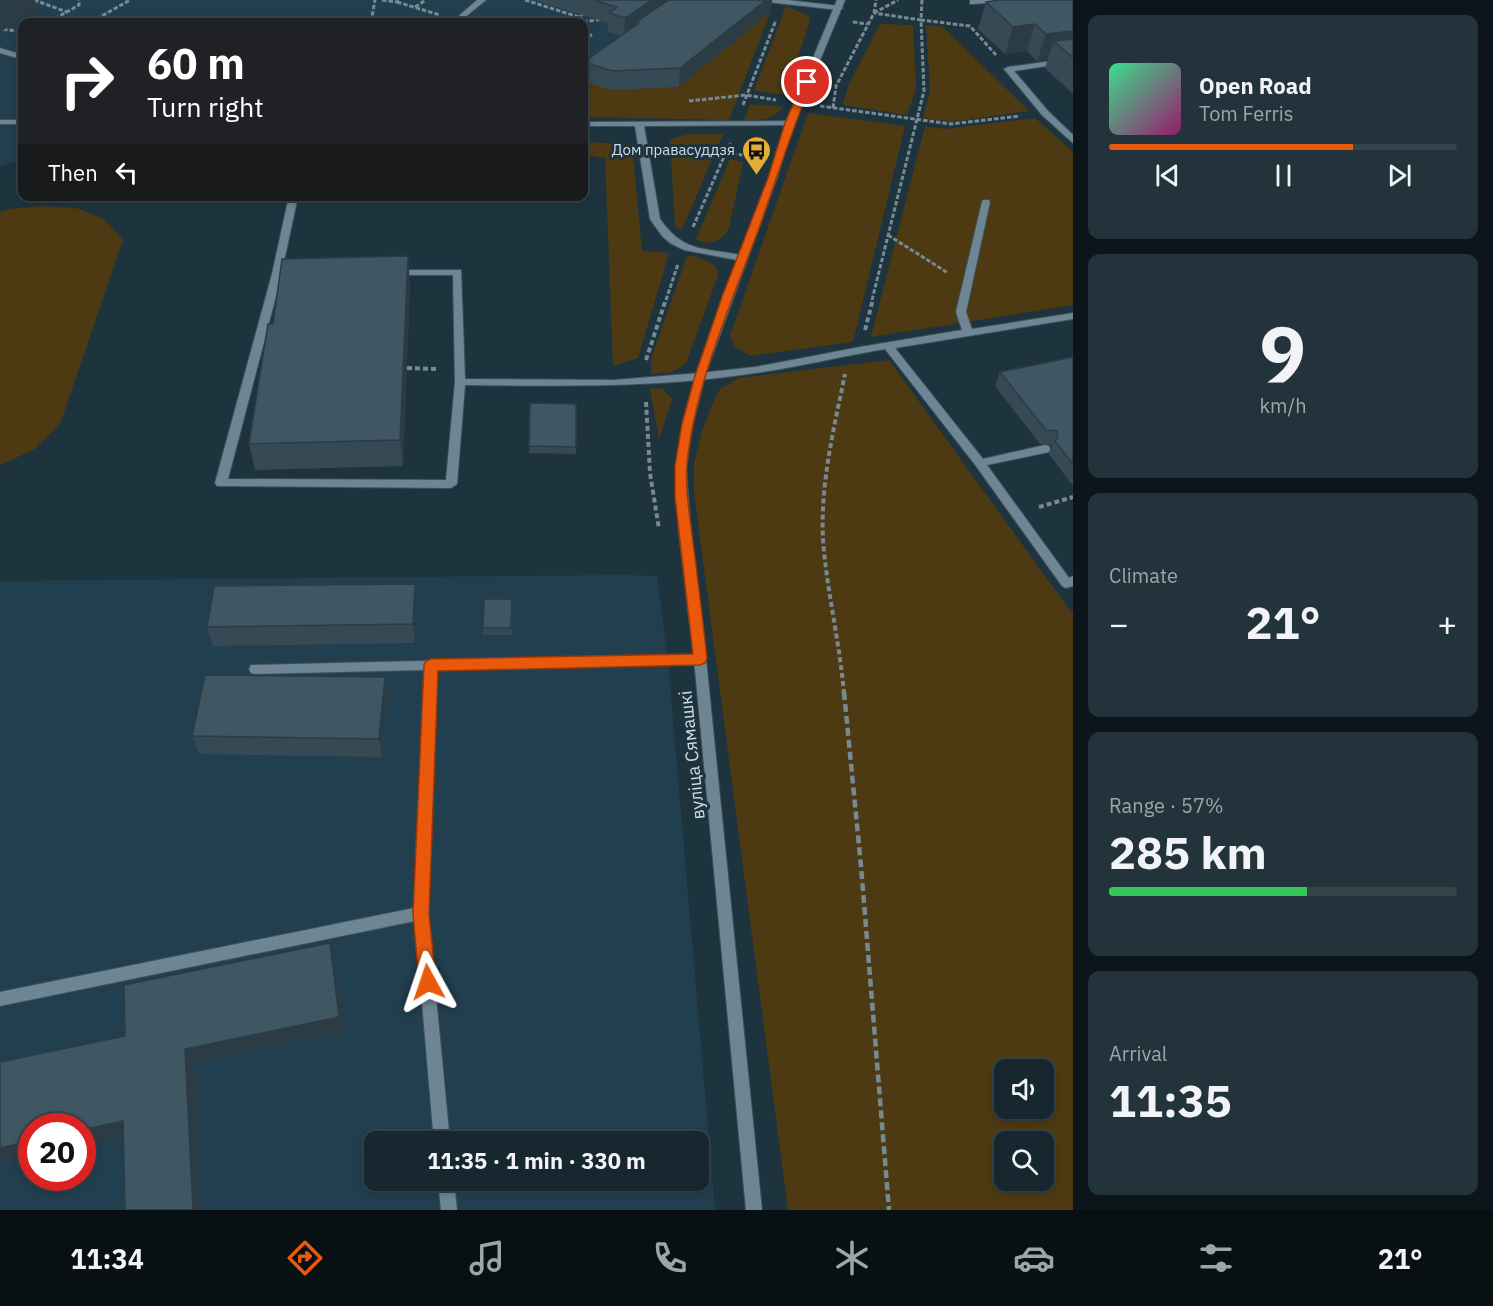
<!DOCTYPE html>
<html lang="en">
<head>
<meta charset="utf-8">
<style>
  body { margin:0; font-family:"IBM Plex Sans",sans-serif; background:#23333b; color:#f1f3f6; height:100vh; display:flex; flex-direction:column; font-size:22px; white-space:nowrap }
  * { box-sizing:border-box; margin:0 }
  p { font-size:20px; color:#9ea5aa }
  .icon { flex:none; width:33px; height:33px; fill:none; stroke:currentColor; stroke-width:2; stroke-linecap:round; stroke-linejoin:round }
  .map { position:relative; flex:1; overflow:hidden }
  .panel { display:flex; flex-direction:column; gap:15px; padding:15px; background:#0c151a; width:420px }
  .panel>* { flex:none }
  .banner { position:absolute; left:18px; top:18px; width:570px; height:183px; border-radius:12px; box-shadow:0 3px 9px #0003,0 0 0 2px #35444b; background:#202124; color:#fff; overflow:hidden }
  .buttons { position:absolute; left:994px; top:1059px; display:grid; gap:12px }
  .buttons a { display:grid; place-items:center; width:60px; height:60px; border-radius:12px; background:#16272f; box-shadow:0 3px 9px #0003,0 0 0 2px #35444b; font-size:30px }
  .speed { position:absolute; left:18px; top:1113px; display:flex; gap:12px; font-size:30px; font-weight:700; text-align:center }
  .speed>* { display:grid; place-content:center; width:78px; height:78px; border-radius:50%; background:#16272f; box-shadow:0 3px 9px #0003,0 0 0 2px #35444b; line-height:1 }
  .speed .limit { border:9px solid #d22; background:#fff; color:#111 }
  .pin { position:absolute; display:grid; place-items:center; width:51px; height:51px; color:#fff; margin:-26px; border:3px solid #fff; border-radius:50%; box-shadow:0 2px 6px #0007 }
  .me { position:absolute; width:66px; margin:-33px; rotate:355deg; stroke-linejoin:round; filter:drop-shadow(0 0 4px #0008) }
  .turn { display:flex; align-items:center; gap:21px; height:126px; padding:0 30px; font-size:27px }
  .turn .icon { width:78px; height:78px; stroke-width:2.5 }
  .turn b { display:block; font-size:42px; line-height:51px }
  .then { display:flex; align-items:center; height:57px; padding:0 30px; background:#0003; gap:12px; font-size:22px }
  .big { font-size:45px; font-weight:700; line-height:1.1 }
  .panel .card { flex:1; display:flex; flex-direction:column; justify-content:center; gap:9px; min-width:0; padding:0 21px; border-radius:12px; background:#23333b }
  .panel .dial { align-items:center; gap:0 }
  .dial b { font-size:78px; line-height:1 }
  .song { display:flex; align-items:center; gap:18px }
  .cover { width:72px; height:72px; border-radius:9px; background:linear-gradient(135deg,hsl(150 70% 55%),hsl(320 70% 35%)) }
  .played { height:6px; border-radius:3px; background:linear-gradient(90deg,#ea580c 70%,#35444b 70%) }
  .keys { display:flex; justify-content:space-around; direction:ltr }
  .heat { display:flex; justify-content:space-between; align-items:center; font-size:33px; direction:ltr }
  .charge { height:9px; border-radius:4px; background:linear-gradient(90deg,#34c759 57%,#35444b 0) }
  .trip { position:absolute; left:364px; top:1131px; width:345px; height:60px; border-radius:12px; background:#16272f; box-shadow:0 3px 9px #0003,0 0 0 2px #35444b; font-weight:700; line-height:60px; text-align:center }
  .menu { display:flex; height:96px; justify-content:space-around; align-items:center; background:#091013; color:#9ea5aa }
  .menu .icon { width:42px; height:42px }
  .menu .on { color:#ea580c }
  .menu b { font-size:27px; color:#f1f3f6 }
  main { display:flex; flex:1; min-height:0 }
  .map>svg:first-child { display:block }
</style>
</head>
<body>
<main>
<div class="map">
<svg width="1073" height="1210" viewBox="0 0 1073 1210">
  <rect width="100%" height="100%" fill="#1d343f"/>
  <g fill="#223f4f" fill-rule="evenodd">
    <polygon points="0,0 771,0 770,13 679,87 611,90 584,81 584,22 22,22 22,162 11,162 0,167"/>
    <path d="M 621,575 L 657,576 L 668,661 L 715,1210 L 0,1210 L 0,581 ZM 32,1126 L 82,1126 L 82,1178 L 32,1178 ZM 375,1142 L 699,1142 L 699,1180 L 375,1180 Z"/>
  </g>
  <g fill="#4d3a13" fill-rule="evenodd">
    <polygon points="786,6 808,16 810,20 786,95 754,91"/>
    <polygon points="770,13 729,120 584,117 584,81"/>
    <polygon points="880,24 913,25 916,89 907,115 843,105 848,86"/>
    <polygon points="926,25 943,27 1029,111 951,122 923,118 930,91"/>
    <path d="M 750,104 L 783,107 C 772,121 760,120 744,120 Z"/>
    <polygon points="808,113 905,126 853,342 750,356 734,346 730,336"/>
    <polygon points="1035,118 1073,152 1073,305 871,337 925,126 944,129"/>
    <polygon points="690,134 723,134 682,229 675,227 670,139"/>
    <polygon points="584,142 632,144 642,251 669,253 638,358 613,366 605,157 584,156"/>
    <path d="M 730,159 L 743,162 L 729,228 C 723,241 708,247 696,239 Z"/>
    <polygon points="42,206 77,208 104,219 123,240 60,424 33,450 0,465 0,212 9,209"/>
    <path d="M 687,256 C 699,256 707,260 717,268 L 718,275 L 686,363 L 672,372 L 651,374 L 651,359 Z"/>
    <path d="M 889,360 L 1071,612 L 1073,612 L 1073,1210 L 788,1210 L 694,492 L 694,463 L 702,431 L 713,402 L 720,389 L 739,378 ZM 1005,1070 L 1044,1070 L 1044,1108 L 1005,1108 ZM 1005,1142 L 1044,1142 L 1044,1180 L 1005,1180 Z"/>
    <polygon points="650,388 663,389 672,399 659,439"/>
  </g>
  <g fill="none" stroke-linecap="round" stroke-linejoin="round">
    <defs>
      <g id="service">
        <polygon points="477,0 486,0 459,22 452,22"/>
        <polygon points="763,0 787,0 839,6 843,8 839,10 767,2"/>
        <polygon points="970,0 1001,0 997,2 973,4 970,4"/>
        <polygon points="0,48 20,54 21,56 17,58 0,53"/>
        <polygon points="1073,58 1073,62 1014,71 1048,111 1073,135 1073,143 1042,115 1004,69 1008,67"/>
        <rect x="0" y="120" width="22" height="4"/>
        <path d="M 790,121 L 793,121 L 793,125 L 644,126 L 660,219 C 685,255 707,247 745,256 L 745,260 L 742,261 L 684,250 L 670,243 L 662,236 L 650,219 L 635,126 L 584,126 L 584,122 Z"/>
        <path d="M 289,196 L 298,196 L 282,271 L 294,271 L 299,274 L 294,277 L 281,277 L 228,479 L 446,480 L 455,382 L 453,275 L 392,275 L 389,274 L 389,270 L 461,270 L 465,379 L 614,380 L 700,373 L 755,367 L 860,347 L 962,330 L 956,312 L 982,202 L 983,200 L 989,200 L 990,202 L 966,312 L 972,329 L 1073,313 L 1073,319 L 895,348 L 983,459 L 1045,445 L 1049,446 L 1050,449 L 1049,452 L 987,465 L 1069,578 L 1073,576 L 1073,586 L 1066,588 L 1062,586 L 976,466 L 885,349 C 842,356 799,367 755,373 C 659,388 562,386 465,385 L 457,484 L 451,488 L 217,486 L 215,483 L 272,274 Z"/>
        <polygon points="700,654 704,655 706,659 704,663 700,664 437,670 428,913 450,1142 434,1142 415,921 0,1006 0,992 414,908 425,670 255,674 251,673 249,669 251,665"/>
        <polygon points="438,1180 454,1180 457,1210 441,1210"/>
      </g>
      <polygon id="tertiary" points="837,0 845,0 794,123 777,178 705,376 693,424 686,466 691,533 706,659 762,1210 746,1210 694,659 679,533 676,466 683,424 695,376 769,178 786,123"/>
    </defs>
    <use href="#service" stroke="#3e515b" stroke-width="2"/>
    <use href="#tertiary" stroke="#3e515b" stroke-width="2"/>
    <g stroke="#778992" stroke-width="3" stroke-dasharray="4.5 2" stroke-linecap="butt">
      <polyline points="34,0 67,12"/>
      <polyline points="382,0 397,2 400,0"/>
      <polyline points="525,0 579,17 584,13"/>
      <polyline points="922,0 921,20 970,26 996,55"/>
      <polyline points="397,2 440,15"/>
      <polyline points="415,7 426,0"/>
      <polyline points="874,13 898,0"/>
      <polyline points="579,17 575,20 579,22"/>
      <polyline points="49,22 79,5 79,0"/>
      <polyline points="91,22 130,0"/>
      <polyline points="371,22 375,0"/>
      <polyline points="583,22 603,19"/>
      <polyline points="853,22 867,24"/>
      <polyline points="3,29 22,32"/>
      <polyline points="584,33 591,35 584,41"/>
      <polyline points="689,101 746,95 776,100"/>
      <polyline points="743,105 776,20"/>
      <polyline points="820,106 951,124 1020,116"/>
      <polyline points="833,108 836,86 874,13 876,0"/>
      <polyline points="726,152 758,158"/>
      <polyline points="693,227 730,143"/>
      <polyline points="888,235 948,273"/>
      <polyline points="666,300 678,264"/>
      <polyline points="872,300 924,91 921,20 874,13"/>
    </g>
    <g stroke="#778992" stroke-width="4" stroke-dasharray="5 3" stroke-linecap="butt">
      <polyline points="865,330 873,299"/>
      <polyline points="646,360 666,299"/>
      <polyline points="407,368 437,369"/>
      <polyline points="646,402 650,473 659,529"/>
      <polyline points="1039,507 1073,497"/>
      <path d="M 844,694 C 840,646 829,600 824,552 C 818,492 833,433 845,374"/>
    </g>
    <polyline stroke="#778992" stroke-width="4.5" stroke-dasharray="8 4" stroke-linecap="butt" points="844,692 861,866 889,1210"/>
    <use href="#service" fill="#6e8694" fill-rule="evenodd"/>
    <use href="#tertiary" fill="#6e8694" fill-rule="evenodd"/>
  </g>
  <g fill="#364a55">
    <polygon points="534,0 772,0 770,12 679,87 611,90 584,81 584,61 621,36 608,32 608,23"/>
    <polygon points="1073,0 1073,94 1045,68 1048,59 1037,61 1027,51 1005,54 978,29 986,2"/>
    <polygon points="410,282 403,466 255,470 249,444 273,324"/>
    <polygon points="1073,357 1073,486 1049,454 1052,447 1051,445 1040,444 995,386 1000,372"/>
    <polygon points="530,403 576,447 576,454 529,453"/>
    <polygon points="415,584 417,603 415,643 213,646 207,627"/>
    <polygon points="512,599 512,635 483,635 483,628"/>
    <polygon points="385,677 388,696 382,757 199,754 192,736"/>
  </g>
  <g fill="#2c3c45">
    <polygon points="6,0 35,0 38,11 0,32 0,3"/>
    <polygon points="652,0 678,0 639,23 636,22 635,29 624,37 625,18"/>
    <polygon points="766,0 772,0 770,12 679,87 680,68"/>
    <polygon points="1035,24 1027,51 1005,54 1013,27"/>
    <polygon points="1073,31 1073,56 1054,41 1048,59 1037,61 1046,34"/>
    <polygon points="408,256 410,282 403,466 400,440"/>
    <polygon points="415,584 417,603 415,643 413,624"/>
    <polygon points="385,677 388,696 382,757 379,739"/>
    <polygon points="330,943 335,959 344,1031 194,1063 201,1210 193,1210 185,1049"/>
    <polygon points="123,1121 133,1134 82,1145 82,1130"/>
    <polygon points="32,1141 32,1156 0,1163 0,1148"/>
  </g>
  <g fill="#3f5663" stroke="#2c3c45" stroke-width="1.5">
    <polygon points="594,0 652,0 625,18 609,13 617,7"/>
    <polygon points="669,0 766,0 680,68 612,71 584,62 639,23 636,22"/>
    <polygon points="999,0 1073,0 1073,31 1046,34 1035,24 1013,27 986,2"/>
    <polygon points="1073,39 1073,58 1054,41"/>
    <polygon points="408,256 400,440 249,444 268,324 273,324 282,259"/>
    <polygon points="1073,357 1073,464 1055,441 1058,436 1057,431 1046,430 1000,372"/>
    <polygon points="530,403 576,404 576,447 529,446"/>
    <polygon points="415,584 413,624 207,627 214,586"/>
    <polygon points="484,599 512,599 511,628 483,628"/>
    <polygon points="205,675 385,677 379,739 192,736"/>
    <polygon points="330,943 339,1017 185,1049 193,1210 125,1210 123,1121 82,1130 82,1126 32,1126 32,1141 0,1148 0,1062 125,1036 124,985"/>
  </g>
  <path fill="#ea580c" stroke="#983908" stroke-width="1.5" d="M 807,79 L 812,82 C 791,131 776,181 758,231 C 731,304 694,387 687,465 C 685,490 690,517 693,542 C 698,581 703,620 707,659 L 705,663 L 700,665 L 438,671 L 429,914 L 436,982 L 433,988 L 428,990 L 422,988 L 419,982 L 413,914 L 424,665 L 426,661 L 431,659 L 693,654 L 675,497 L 675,466 L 682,424 L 695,376 L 722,297 L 768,178 L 785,123 L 803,82 Z"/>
  <defs>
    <symbol id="bus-pin" viewBox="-11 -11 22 30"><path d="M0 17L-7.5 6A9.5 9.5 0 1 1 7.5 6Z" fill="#e4ae35" stroke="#1d343f"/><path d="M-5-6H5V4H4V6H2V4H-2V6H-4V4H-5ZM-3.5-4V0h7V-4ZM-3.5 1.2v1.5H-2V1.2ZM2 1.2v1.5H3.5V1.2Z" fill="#111"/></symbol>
  </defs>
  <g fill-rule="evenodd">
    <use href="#bus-pin" x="740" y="134" width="33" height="45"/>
  </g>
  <g text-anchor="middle" stroke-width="6" stroke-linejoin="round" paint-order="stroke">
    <g font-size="15" fill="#cfdce4" stroke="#1d343f" text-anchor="end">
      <text x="735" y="155">Дом правасуддзя</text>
    </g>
    <g font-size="18" fill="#cfdce4" stroke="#1d343f">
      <text transform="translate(692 755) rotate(-96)" y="6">вуліца Сямашкі</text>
    </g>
  </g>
</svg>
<div class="buttons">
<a><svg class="icon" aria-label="sound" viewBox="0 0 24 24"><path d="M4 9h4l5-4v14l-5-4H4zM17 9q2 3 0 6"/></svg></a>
<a><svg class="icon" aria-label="search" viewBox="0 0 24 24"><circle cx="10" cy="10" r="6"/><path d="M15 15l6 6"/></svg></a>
</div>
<div class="speed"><div class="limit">20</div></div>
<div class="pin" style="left:807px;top:82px;background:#d93025"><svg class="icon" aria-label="arrive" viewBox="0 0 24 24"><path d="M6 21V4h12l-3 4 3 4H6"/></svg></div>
<svg class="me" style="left:428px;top:982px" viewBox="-20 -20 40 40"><path d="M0-17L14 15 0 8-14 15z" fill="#ea580c" stroke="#fff" stroke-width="4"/></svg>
<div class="trip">11:35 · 1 min · 330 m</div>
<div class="banner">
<div class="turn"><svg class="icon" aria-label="right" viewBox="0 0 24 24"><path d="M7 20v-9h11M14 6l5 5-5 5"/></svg><div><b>60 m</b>Turn right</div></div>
<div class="then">Then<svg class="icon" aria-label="left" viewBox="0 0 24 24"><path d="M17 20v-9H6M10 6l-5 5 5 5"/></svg></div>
</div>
</div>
<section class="panel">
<div class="card">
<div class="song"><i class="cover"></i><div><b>Open Road</b><p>Tom Ferris</p></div></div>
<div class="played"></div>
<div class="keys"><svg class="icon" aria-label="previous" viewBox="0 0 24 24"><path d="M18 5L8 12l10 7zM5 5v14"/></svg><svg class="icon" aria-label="pause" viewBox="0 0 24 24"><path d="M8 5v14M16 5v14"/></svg><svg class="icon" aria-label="next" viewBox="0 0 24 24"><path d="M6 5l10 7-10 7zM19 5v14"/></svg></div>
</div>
<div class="card dial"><b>9</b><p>km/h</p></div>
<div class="card"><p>Climate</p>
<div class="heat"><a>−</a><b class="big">21°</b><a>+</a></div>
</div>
<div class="card"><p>Range · 57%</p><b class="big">285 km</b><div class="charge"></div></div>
<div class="card"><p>Arrival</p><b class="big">11:35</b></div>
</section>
</main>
<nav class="menu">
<b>11:34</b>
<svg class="icon on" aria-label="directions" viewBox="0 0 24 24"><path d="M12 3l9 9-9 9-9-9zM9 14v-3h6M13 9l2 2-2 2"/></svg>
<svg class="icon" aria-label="music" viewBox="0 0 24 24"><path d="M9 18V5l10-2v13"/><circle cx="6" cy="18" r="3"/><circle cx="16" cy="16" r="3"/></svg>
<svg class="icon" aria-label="phone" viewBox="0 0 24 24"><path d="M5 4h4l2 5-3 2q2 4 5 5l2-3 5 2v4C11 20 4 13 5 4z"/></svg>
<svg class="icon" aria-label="climate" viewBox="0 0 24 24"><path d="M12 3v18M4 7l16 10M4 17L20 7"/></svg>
<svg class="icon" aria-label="car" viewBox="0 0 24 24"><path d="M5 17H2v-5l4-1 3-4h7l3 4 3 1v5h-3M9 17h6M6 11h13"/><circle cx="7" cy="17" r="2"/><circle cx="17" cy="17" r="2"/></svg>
<svg class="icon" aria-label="filters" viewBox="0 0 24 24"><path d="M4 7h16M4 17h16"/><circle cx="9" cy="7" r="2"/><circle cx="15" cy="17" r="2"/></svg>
<b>21°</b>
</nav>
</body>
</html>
